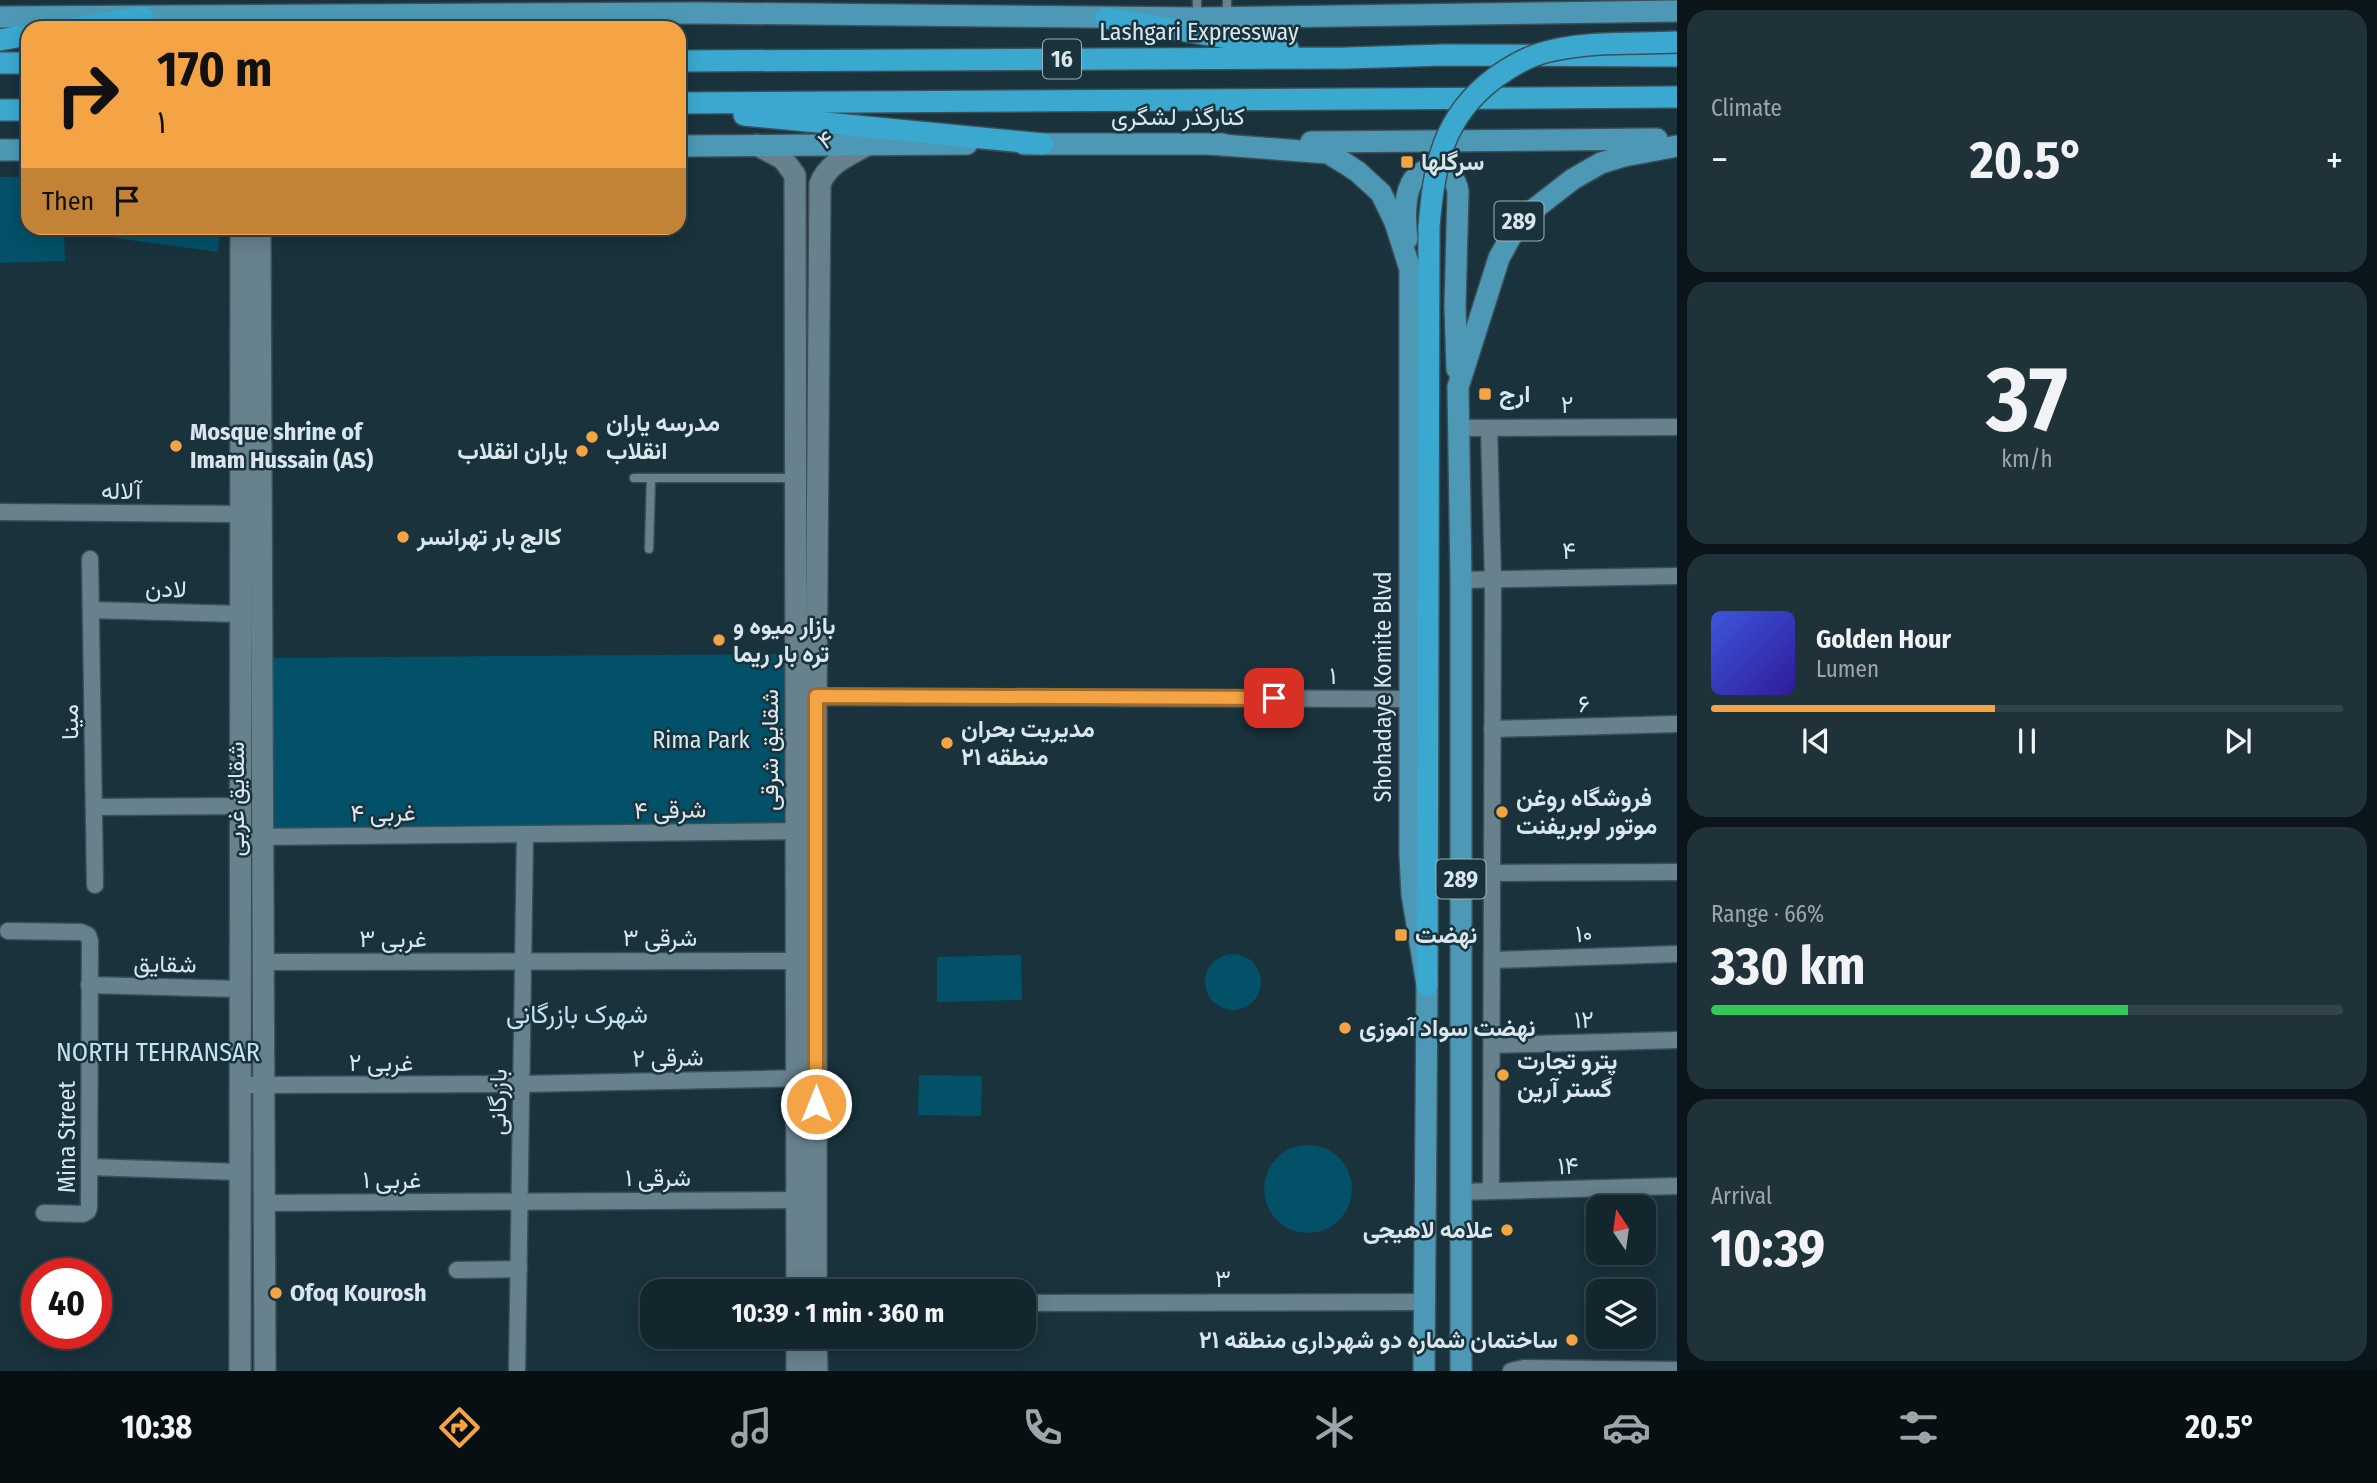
<!DOCTYPE html>
<html lang="en">
<head>
<meta charset="utf-8">
<style>
  body { margin:0; font-family:"Fira Sans Condensed",Vazirmatn,sans-serif; background:#203239; color:#f1f3f6; height:100vh; display:flex; flex-direction:column; font-size:26px; white-space:nowrap }
  * { box-sizing:border-box; margin:0 }
  p { font-size:23px; color:#9da5aa }
  .icon { flex:none; width:38px; height:38px; fill:none; stroke:currentColor; stroke-width:2; stroke-linecap:round; stroke-linejoin:round }
  .map { position:relative; flex:1; overflow:hidden }
  .details { display:flex; flex-direction:column; gap:10px; padding:10px; background:#0a1519; width:700px }
  .details>* { flex:none }
  .guide { position:absolute; left:21px; top:21px; width:665px; height:214px; border-radius:21px; box-shadow:0 4px 18px #0003,0 0 0 2px #324349; background:#f4a444; color:#111; overflow:hidden }
  .needle { width:46px; rotate:347deg }
  .tools { position:absolute; left:1586px; top:1195px; display:grid; gap:14px }
  .tools a { display:grid; place-items:center; width:70px; height:70px; border-radius:14px; background:#13262d; box-shadow:0 4px 18px #0003,0 0 0 2px #324349; font-size:35px }
  .speed { position:absolute; left:21px; top:1258px; display:flex; gap:14px; font-size:35px; font-weight:700; text-align:center }
  .speed>* { display:grid; place-content:center; width:91px; height:91px; border-radius:50%; background:#13262d; box-shadow:0 4px 18px #0003,0 0 0 2px #324349; line-height:1 }
  .speed .limit { border:10px solid #d22; background:#fff; color:#111 }
  .pin { position:absolute; display:grid; place-items:center; width:60px; height:60px; color:#fff; margin:-30px; border-radius:14px; box-shadow:0 4px 10px #0006 }
  .me { position:absolute; width:77px; margin:-38px; rotate:0deg; stroke-linejoin:round; filter:drop-shadow(0 0 5px #0008) }
  .turn { display:flex; align-items:center; gap:24px; height:147px; padding:0 21px; font-size:32px }
  .turn .icon { width:91px; height:91px; stroke-width:2.5 }
  .turn b { display:block; font-size:49px; line-height:60px }
  .then { display:flex; align-items:center; height:66px; padding:0 21px; background:#0003; gap:14px; font-size:26px }
  .big { font-size:52px; font-weight:700; line-height:1.1 }
  .details .widget { flex:1; display:flex; flex-direction:column; justify-content:center; gap:10px; min-width:0; padding:0 24px; border-radius:21px; background:#203239 }
  .details .dial { align-items:center; gap:0 }
  .dial b { font-size:91px; line-height:1 }
  .song { display:flex; align-items:center; gap:21px }
  .cover { width:84px; height:84px; border-radius:10px; background:linear-gradient(135deg,hsl(230 70% 55%),hsl(250 70% 35%)) }
  .played { height:7px; border-radius:4px; background:linear-gradient(90deg,#f4a444 45%,#324349 45%) }
  .keys { display:flex; justify-content:space-around; direction:ltr }
  .heat { display:flex; justify-content:space-between; align-items:center; font-size:38px; direction:ltr }
  .charge { height:10px; border-radius:5px; background:linear-gradient(90deg,#34c759 66%,#324349 0) }
  .trip { position:absolute; left:640px; top:1279px; width:396px; height:70px; border-radius:21px; background:#13262d; box-shadow:0 4px 18px #0003,0 0 0 2px #324349; font-weight:700; line-height:70px; text-align:center }
  .dock { display:flex; height:112px; justify-content:space-around; align-items:center; background:#080f12; color:#9da5aa }
  .dock .icon { width:49px; height:49px }
  .dock .selected { color:#f4a444 }
  .dock b { font-size:32px; color:#f1f3f6 }
  main { display:flex; flex:1; min-height:0 }
  .map>svg:first-child { display:block }
</style>
</head>
<body>
<main>
<div class="map">
<svg width="1677" height="1371" viewBox="0 0 1677 1371">
  <rect width="100%" height="100%" fill="#19323c"/>
  <g fill="#025168">
    <polygon points="0,177 28,177 28,228 220,228 218,252 64,231 65,261 0,263"/>
    <polygon points="790,654 788,826 257,829 259,658"/>
    <circle cx="1233" cy="982" r="28"/>
    <polygon points="1021,955 1022,1000 937,1002 937,957"/>
    <polygon points="919,1075 982,1076 981,1116 918,1115"/>
    <circle cx="1308" cy="1189" r="44"/>
  </g>
  <g fill="none" stroke-linecap="round" stroke-linejoin="round">
    <defs>
      <g id="lane">
        <polyline points="1197,0 1197,18"/>
        <polyline points="1227,0 1227,15"/>
        <polyline points="634,478 793,478"/>
        <polyline points="649,549 651,478"/>
      </g>
      <g id="street">
        <polyline points="1457,428 1677,427"/>
        <polyline points="1489,428 1493,579 1491,1191"/>
        <polyline points="0,512 241,514"/>
        <polyline points="90,559 95,885"/>
        <polyline points="1461,580 1677,576"/>
        <polyline points="91,610 241,614"/>
        <polyline points="805,697 1409,699"/>
        <polyline points="1492,729 1677,724"/>
        <polyline points="94,807 240,806"/>
        <polyline points="253,837 805,831"/>
        <polyline points="1492,873 1677,872"/>
        <polyline points="8,931 81,932 88,935 90,941 89,1207 88,1211 83,1214 44,1213"/>
        <polyline points="1492,960 1677,954"/>
        <polyline points="263,962 796,961"/>
        <polyline points="89,985 240,989"/>
        <polyline points="1492,1045 1677,1040"/>
        <polyline points="240,1085 521,1084 807,1078"/>
        <polyline points="89,1167 240,1172"/>
        <polyline points="1460,1192 1677,1186"/>
        <polyline points="264,1203 797,1200"/>
        <polyline points="457,1270 519,1269"/>
        <polyline points="1024,1303 1423,1302"/>
        <polyline points="517,1371 525,834"/>
        <polyline points="1511,1371 1524,1368 1677,1370"/>
      </g>
      <g id="secondary">
        <polyline points="757,145 783,159 795,175 797,1292"/>
        <polyline points="260,228 265,1371"/>
        <path d="M 816,1292 L 816,696 L 820,184 C 828,163 848,156 867,145"/>
        <polyline points="797,1337 797,1371"/>
        <polyline points="816,1337 817,1371"/>
        <polyline points="240,1371 241,228"/>
      </g>
      <g id="primary">
        <polyline points="0,17 701,13 1197,18 1677,11"/>
        <polyline points="1311,142 1657,139"/>
        <polyline points="1024,144 1223,144"/>
        <polyline points="1209,144 1328,153 1346,164 1358,172 1381,193 1395,222 1410,269 1410,855 1412,894 1427,985 1424,1371"/>
        <polyline points="679,146 967,144"/>
        <polyline points="0,150 28,150"/>
        <path d="M 1407,239 C 1405,223 1404,198 1411,184 C 1424,160 1455,166 1458,192 L 1455,306 L 1457,369"/>
        <polyline points="1461,1371 1461,580 1458,387 1499,258 1520,220 1573,179 1601,163 1624,156 1677,146"/>
      </g>
      <g id="highway">
        <polyline points="1106,18 1288,48"/>
        <polyline points="73,28 143,17"/>
        <polyline points="0,40 28,35"/>
        <polyline points="679,61 1346,58 1444,55 1677,56"/>
        <polyline points="0,63 28,63"/>
        <polyline points="679,103 1677,97"/>
        <polyline points="0,110 28,110"/>
        <polyline points="744,115 1043,144"/>
        <polyline points="1427,985 1429,227"/>
      </g>
    </defs>
    <use href="#lane" stroke="#3a4f58" stroke-width="11"/>
    <use href="#street" stroke="#3a4f58" stroke-width="19"/>
    <use href="#secondary" stroke="#3a4f58" stroke-width="24"/>
    <use href="#primary" stroke="#3a4f58" stroke-width="24"/>
    <use href="#highway" stroke="#3a4f58" stroke-width="24"/>
    <use href="#lane" stroke="#67828d" stroke-width="8"/>
    <use href="#street" stroke="#67828d" stroke-width="16"/>
    <use href="#secondary" stroke="#67828d" stroke-width="21"/>
    <use href="#primary" stroke="#4d99b5" stroke-width="21"/>
    <use href="#highway" stroke="#3ba9cf" stroke-width="21"/>
    <defs>
      <path id="highway-bridge" d="M 1429,227 C 1434,164 1443,116 1496,77 C 1514,64 1532,54 1554,50 C 1593,41 1637,44 1677,42"/>
    </defs>
    <use href="#highway-bridge" stroke="#3a4f58" stroke-width="24" stroke-linecap="butt"/>
    <use href="#highway-bridge" stroke="#3ba9cf" stroke-width="21"/>
  </g>
  <g fill="none" stroke-linecap="round" stroke-linejoin="round">
    <defs>
      <polyline id="route" points="816,1104 816,696 1274,698"/>
    </defs>
    <use href="#route" stroke="#9f6b2c" stroke-width="18"/>
    <use href="#route" stroke="#f4a444" stroke-width="12"/>
  </g>
  <g fill="#f4a444" stroke="#19323c" stroke-width="2.5">
    <rect x="1400" y="155" width="14" height="14" rx="3.5"/>
    <rect x="1478" y="387" width="14" height="14" rx="3.5"/>
    <circle cx="592" cy="437" r="7"/>
    <circle cx="176" cy="446" r="7"/>
    <circle cx="582" cy="451" r="7"/>
    <circle cx="403" cy="537" r="7"/>
    <circle cx="719" cy="640" r="7"/>
    <circle cx="947" cy="743" r="7"/>
    <circle cx="1502" cy="812" r="7"/>
    <rect x="1394" y="928" width="14" height="14" rx="3.5"/>
    <circle cx="1345" cy="1028" r="7"/>
    <circle cx="1503" cy="1075" r="7"/>
    <circle cx="1507" cy="1230" r="7"/>
    <circle cx="276" cy="1293" r="7"/>
    <circle cx="1572" cy="1340" r="7"/>
  </g>
  <g text-anchor="middle" stroke-width="5" stroke-linejoin="round" paint-order="stroke">
    <g fill="#19323c" stroke="#9fb1b8" stroke-width="2">
      <rect x="1043" y="39.5" width="38" height="39" rx="5"/>
      <rect x="1494.5" y="201.5" width="49" height="39" rx="5"/>
      <rect x="1436.5" y="859.5" width="49" height="39" rx="5"/>
    </g>
    <g font-size="23" font-weight="bold" fill="#d9e7ed">
      <text x="1062" y="67">16</text>
      <text x="1519" y="229">289</text>
      <text x="1461" y="887">289</text>
    </g>
    <g font-size="24" fill="#d9e7ed" stroke="#19323c">
      <text x="1199" y="40">Lashgari Expressway</text>
      <text x="1178" y="125">کنارگذر لشگری</text>
      <text transform="translate(826 140) rotate(-33)" y="8">۴</text>
      <text x="1567" y="413">۲</text>
      <text x="121" y="499">آلاله</text>
      <text transform="translate(1569 551) rotate(-1)" y="8">۴</text>
      <text transform="translate(166 589) rotate(2)" y="8">لادن</text>
      <text x="1333" y="684">۱</text>
      <text transform="translate(1383 687) rotate(-90)" y="8">Shohadaye Komite Blvd</text>
      <text transform="translate(1584 704) rotate(-2)" y="8">۶</text>
      <text transform="translate(70 722) rotate(-91)" y="8">مینا</text>
      <text transform="translate(770 750) rotate(-90)" y="8">شقایق شرقی</text>
      <text transform="translate(236 799) rotate(-90)" y="8">شقایق غربی</text>
      <text transform="translate(670 810) rotate(-1)" y="8">۴ شرقی</text>
      <text transform="translate(383 813) rotate(-1)" y="8">۴ غربی</text>
      <text transform="translate(1584 934) rotate(-2)" y="8">۱۰</text>
      <text x="660" y="946">۳ شرقی</text>
      <text x="393" y="947">۳ غربی</text>
      <text transform="translate(165 964) rotate(1)" y="8">شقایق</text>
      <text transform="translate(1584 1020) rotate(-2)" y="8">۱۲</text>
      <text transform="translate(668 1058) rotate(-1)" y="8">۲ شرقی</text>
      <text x="381" y="1071">۲ غربی</text>
      <text transform="translate(498 1102) rotate(-89)" y="8">بازرگانی</text>
      <text transform="translate(67 1137) rotate(-90)" y="8">Mina Street</text>
      <text transform="translate(1568 1166) rotate(-2)" y="8">۱۴</text>
      <text x="658" y="1186">۱ شرقی</text>
      <text x="392" y="1188">۱ غربی</text>
      <text x="1223" y="1287">۳</text>
    </g>
    <g font-size="24" font-weight="bold" fill="#d9e7ed" stroke="#19323c" text-anchor="start">
      <text x="1421" y="170">سرگلها</text>
      <text x="1499" y="402">ارج</text>
      <text x="606" y="431">مدرسه یاران<tspan x="606" dy="28">انقلاب</tspan></text>
      <text x="190" y="440">Mosque shrine of<tspan x="190" dy="28">Imam Hussain (AS)</tspan></text>
      <text x="568" y="459" text-anchor="end">یاران انقلاب</text>
      <text x="417" y="545">کالج بار تهرانسر</text>
      <text x="733" y="634">بازار میوه و<tspan x="733" dy="28">تره بار ریما</tspan></text>
      <text x="961" y="737">مدیریت بحران<tspan x="961" dy="28">منطقه ۲۱</tspan></text>
      <text x="1516" y="806">فروشگاه روغن<tspan x="1516" dy="28">موتور لوبریفنت</tspan></text>
      <text x="1415" y="943">نهضت</text>
      <text x="1359" y="1036">نهضت سواد آموزی</text>
      <text x="1517" y="1069">پترو تجارت<tspan x="1517" dy="28">گستر آرین</tspan></text>
      <text x="1493" y="1238" text-anchor="end">علامه لاهیجی</text>
      <text x="290" y="1301">Ofoq Kourosh</text>
      <text x="1558" y="1348" text-anchor="end">ساختمان شماره دو شهرداری منطقه ۲۱</text>
    </g>
    <g font-size="24" fill="#d0e9f4" stroke="#19323c">
      <text x="701" y="748">Rima Park</text>
    </g>
    <g font-size="26" fill="#c5e2ef" stroke="#19323c">
      <text x="577" y="1023">شهرک بازرگانی</text>
      <text x="158" y="1061">NORTH TEHRANSAR</text>
    </g>
  </g>
</svg>
<div class="tools">
<a><svg class="needle" viewBox="-14 -14 28 28"><path d="M0-13l5 13h-10z" fill="#e53935"/><path d="M0 13l5-13h-10z" fill="#9da5aa"/></svg></a>
<a><svg class="icon" aria-label="layers" viewBox="0 0 24 24"><path d="M12 4l9 5-9 5-9-5zM3 14l9 5 9-5"/></svg></a>
</div>
<div class="speed"><div class="limit">40</div></div>
<div class="pin" style="left:1274px;top:698px;background:#d93025"><svg class="icon" aria-label="arrive" viewBox="0 0 24 24"><path d="M6 21V4h12l-3 4 3 4H6"/></svg></div>
<svg class="me" style="left:816px;top:1104px" viewBox="-20 -20 40 40"><circle r="17" fill="#f4a444" stroke="#fff" stroke-width="3"/><path d="M0-11L8 9 0 5-8 9z" fill="#fff"/></svg>
<div class="trip">10:39 · 1 min · 360 m</div>
<div class="guide">
<div class="turn"><svg class="icon" aria-label="right" viewBox="0 0 24 24"><path d="M7 20v-9h11M14 6l5 5-5 5"/></svg><div><b>170 m</b>۱</div></div>
<div class="then">Then<svg class="icon" aria-label="arrive" viewBox="0 0 24 24"><path d="M6 21V4h12l-3 4 3 4H6"/></svg></div>
</div>
</div>
<section class="details">
<div class="widget"><p>Climate</p>
<div class="heat"><a>−</a><b class="big">20.5°</b><a>+</a></div>
</div>
<div class="widget dial"><b>37</b><p>km/h</p></div>
<div class="widget">
<div class="song"><i class="cover"></i><div><b>Golden Hour</b><p>Lumen</p></div></div>
<div class="played"></div>
<div class="keys"><svg class="icon" aria-label="previous" viewBox="0 0 24 24"><path d="M18 5L8 12l10 7zM5 5v14"/></svg><svg class="icon" aria-label="pause" viewBox="0 0 24 24"><path d="M8 5v14M16 5v14"/></svg><svg class="icon" aria-label="next" viewBox="0 0 24 24"><path d="M6 5l10 7-10 7zM19 5v14"/></svg></div>
</div>
<div class="widget"><p>Range · 66%</p><b class="big">330 km</b><div class="charge"></div></div>
<div class="widget"><p>Arrival</p><b class="big">10:39</b></div>
</section>
</main>
<nav class="dock">
<b>10:38</b>
<svg class="icon selected" aria-label="directions" viewBox="0 0 24 24"><path d="M12 3l9 9-9 9-9-9zM9 14v-3h6M13 9l2 2-2 2"/></svg>
<svg class="icon" aria-label="music" viewBox="0 0 24 24"><path d="M9 18V5l10-2v13"/><circle cx="6" cy="18" r="3"/><circle cx="16" cy="16" r="3"/></svg>
<svg class="icon" aria-label="phone" viewBox="0 0 24 24"><path d="M5 4h4l2 5-3 2q2 4 5 5l2-3 5 2v4C11 20 4 13 5 4z"/></svg>
<svg class="icon" aria-label="climate" viewBox="0 0 24 24"><path d="M12 3v18M4 7l16 10M4 17L20 7"/></svg>
<svg class="icon" aria-label="car" viewBox="0 0 24 24"><path d="M5 17H2v-5l4-1 3-4h7l3 4 3 1v5h-3M9 17h6M6 11h13"/><circle cx="7" cy="17" r="2"/><circle cx="17" cy="17" r="2"/></svg>
<svg class="icon" aria-label="filters" viewBox="0 0 24 24"><path d="M4 7h16M4 17h16"/><circle cx="9" cy="7" r="2"/><circle cx="15" cy="17" r="2"/></svg>
<b>20.5°</b>
</nav>
</body>
</html>
